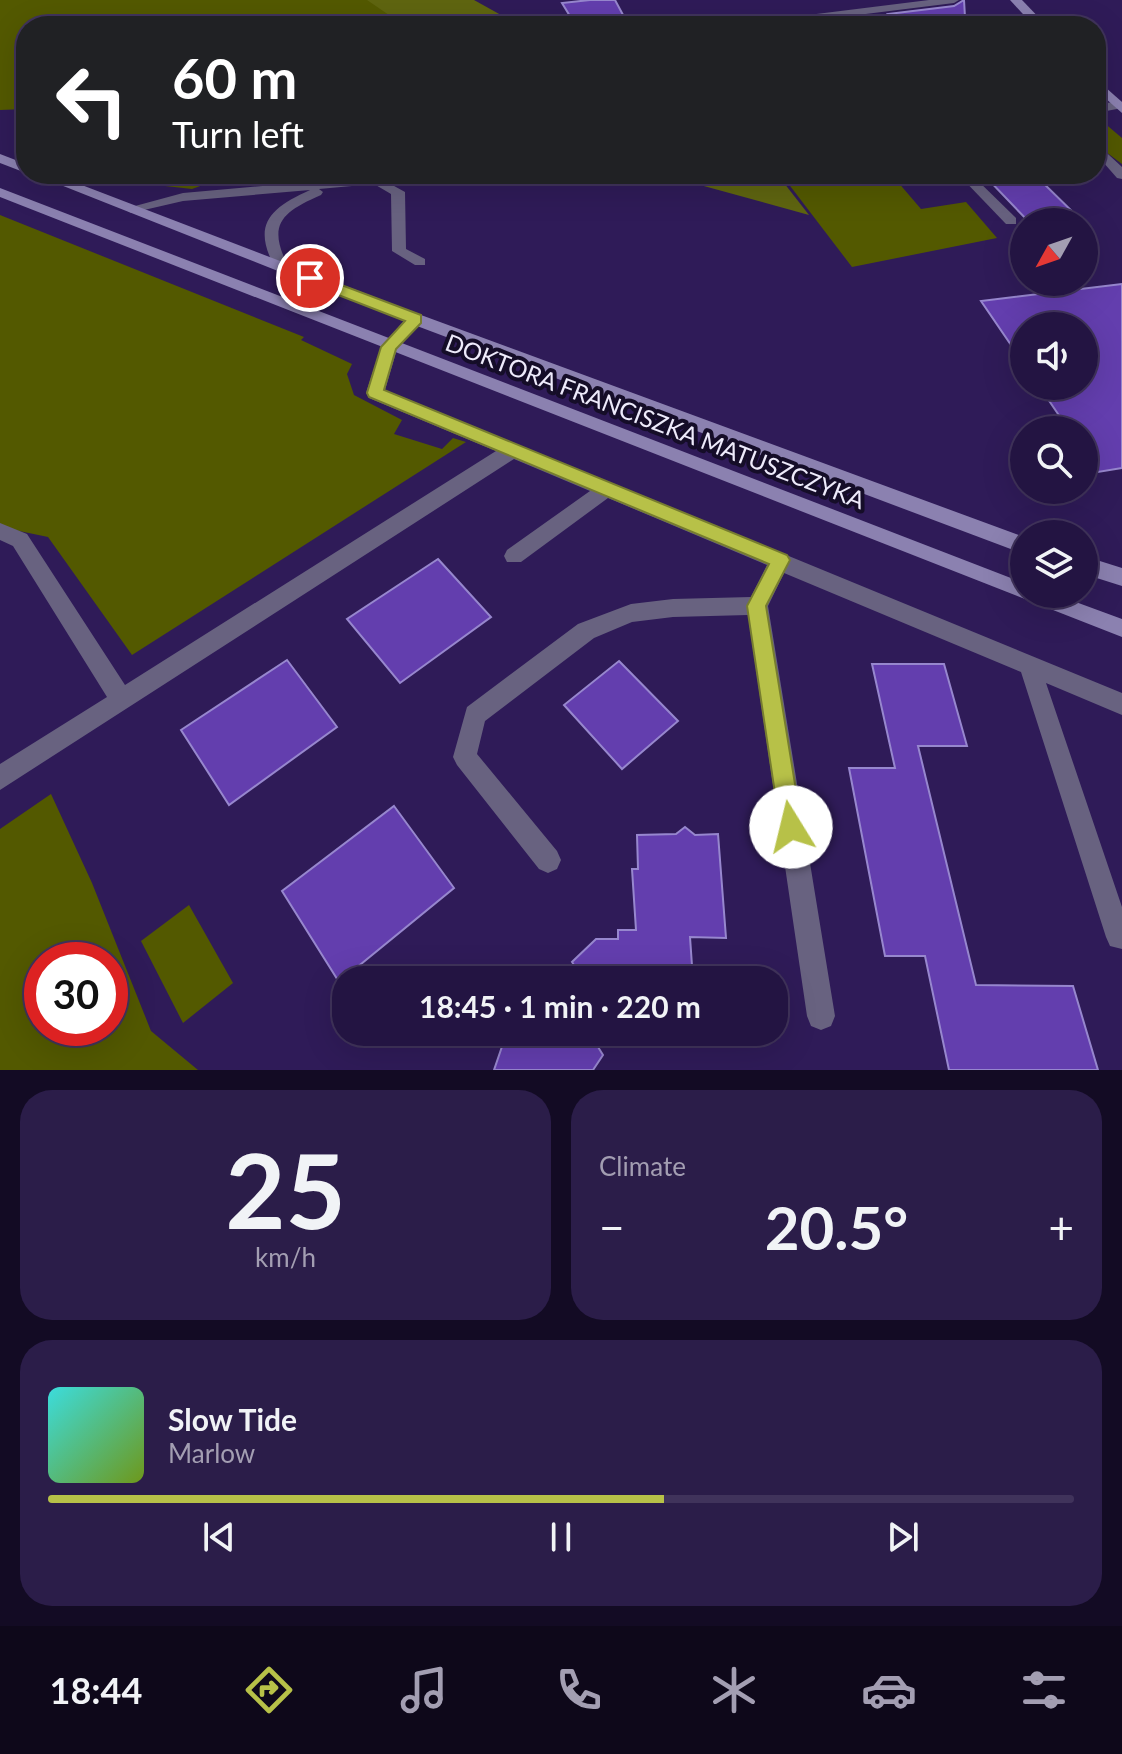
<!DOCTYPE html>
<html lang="en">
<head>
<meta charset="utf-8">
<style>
  body { margin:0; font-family:Lato,sans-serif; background:#2b1d49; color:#f1f3f6; height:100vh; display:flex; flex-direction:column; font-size:30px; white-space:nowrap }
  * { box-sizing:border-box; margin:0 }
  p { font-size:26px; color:#a39eb2 }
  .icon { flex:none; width:44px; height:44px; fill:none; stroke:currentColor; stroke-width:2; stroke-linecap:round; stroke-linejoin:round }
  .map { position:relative; height:1070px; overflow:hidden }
  .sheet { display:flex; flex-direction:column; gap:20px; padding:20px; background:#130b24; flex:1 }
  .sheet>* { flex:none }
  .hud { position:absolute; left:16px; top:16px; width:1090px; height:168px; border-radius:32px; box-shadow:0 8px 32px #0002,0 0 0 2px #40335b; background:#202124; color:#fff; overflow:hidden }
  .needle { width:52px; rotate:230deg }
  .tools { position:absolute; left:1010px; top:208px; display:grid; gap:16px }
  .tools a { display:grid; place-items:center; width:88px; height:88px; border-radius:50%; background:#231442; box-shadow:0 8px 32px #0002,0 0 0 2px #40335b; font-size:40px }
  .speed { position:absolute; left:24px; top:942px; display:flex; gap:16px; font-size:40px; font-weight:700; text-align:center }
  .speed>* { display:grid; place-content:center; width:104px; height:104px; border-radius:50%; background:#231442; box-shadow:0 8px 32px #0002,0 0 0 2px #40335b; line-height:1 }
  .speed .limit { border:12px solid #d22; background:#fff; color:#111 }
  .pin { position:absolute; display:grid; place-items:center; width:68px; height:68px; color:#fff; margin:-34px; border:4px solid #fff; border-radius:50%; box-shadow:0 2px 8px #0007 }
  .me { position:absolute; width:88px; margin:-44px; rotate:351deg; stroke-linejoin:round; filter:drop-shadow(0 0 6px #0008) }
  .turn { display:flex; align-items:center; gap:28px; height:168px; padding:0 24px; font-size:36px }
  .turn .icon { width:104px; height:104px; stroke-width:2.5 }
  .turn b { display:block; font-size:56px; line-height:68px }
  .big { font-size:60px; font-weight:700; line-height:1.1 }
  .sheet .card { flex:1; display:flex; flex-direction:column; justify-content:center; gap:12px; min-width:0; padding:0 28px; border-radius:32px; background:#2b1d49 }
  .sheet .dial { align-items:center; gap:0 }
  .dial b { font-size:104px; line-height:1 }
  .song { display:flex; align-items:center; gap:24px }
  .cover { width:96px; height:96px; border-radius:12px; background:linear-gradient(135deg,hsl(180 70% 55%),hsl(80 70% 35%)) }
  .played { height:8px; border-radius:4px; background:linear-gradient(90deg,#b7c148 60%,#40335b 60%) }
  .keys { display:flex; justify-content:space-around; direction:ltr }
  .heat { display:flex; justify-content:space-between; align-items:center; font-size:44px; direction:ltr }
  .sheet .tiles { flex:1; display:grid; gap:20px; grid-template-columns:1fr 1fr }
  .card:last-child { grid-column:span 2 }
  .trip { position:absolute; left:332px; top:966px; width:456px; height:80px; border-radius:32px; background:#231442; box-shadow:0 8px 32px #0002,0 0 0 2px #40335b; font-weight:700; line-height:80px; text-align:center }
  .tabs { display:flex; height:128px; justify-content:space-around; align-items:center; background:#0e081a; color:#a39eb2 }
  .tabs .icon { width:56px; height:56px }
  .tabs .current { color:#b7c148 }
  .tabs b { font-size:36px; color:#f1f3f6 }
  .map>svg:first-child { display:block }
</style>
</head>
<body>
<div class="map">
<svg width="1122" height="1070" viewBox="0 0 1122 1070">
  <rect width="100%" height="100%" fill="#2f1b58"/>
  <g fill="#535900" fill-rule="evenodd">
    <polygon points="0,0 374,0 416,26 26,26 26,109 0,110"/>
    <polygon points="1096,116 1122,138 1122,164 1102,149 1096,150"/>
    <polygon points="121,174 233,174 192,189 147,184"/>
    <polygon points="781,174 820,175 828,184 891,174 921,209 966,202 997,238 852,267"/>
    <polygon points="0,215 304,337 301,340 352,364 347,374 354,395 402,420 394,434 442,449 453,438 466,442 132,655 48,537 0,527"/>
    <path d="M 51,794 L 92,883 L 151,1031 L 198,1070 L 0,1070 L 0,829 ZM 42,960 L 110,960 L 110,1028 L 42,1028 Z"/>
    <polygon points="189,905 233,983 183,1023 141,941"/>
  </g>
  <g fill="#5f6510">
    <polygon points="367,0 474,0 521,26 405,26"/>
    <polygon points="660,174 777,174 809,215"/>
  </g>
  <g fill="#633eae" stroke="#9787ce" stroke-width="2">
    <polygon points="590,0 615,0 629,26 576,26 562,3"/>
    <polygon points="964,0 965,17 898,25 888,14 954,6"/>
    <polygon points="983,174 1034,174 1083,222 1029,222"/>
    <polygon points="1122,284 1122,468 1098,472 1084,451 1084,430 1069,430 1039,386 1084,386 1084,326 1024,326 1024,364 981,301"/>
    <polygon points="438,559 491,617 400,683 347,619"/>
    <polygon points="287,660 337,727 229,805 181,730"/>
    <polygon points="619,661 678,721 622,769 564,705"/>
    <polygon points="872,664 944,664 967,746 918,746 976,985 1073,986 1098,1070 949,1070 925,956 885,956 849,768 895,768"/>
    <polygon points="394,806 454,888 339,982 282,891"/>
    <polygon points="685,827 695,835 718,834 726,938 690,937 693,980 584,980 572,962 596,939 618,939 618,930 636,930 632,869 638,869 637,835 676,834"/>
    <polygon points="507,1032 613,1032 598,1047 603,1055 593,1070 494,1070"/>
  </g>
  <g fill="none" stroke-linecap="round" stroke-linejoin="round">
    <g fill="#686280" fill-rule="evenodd">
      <polygon points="929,0 959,0 954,3 769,26 738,26 743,23"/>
      <polygon points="1118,101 1122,102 1122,108 1096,113 1096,105"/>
      <polygon points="1096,143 1122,167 1122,179 1117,178 1096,154"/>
      <polygon points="958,174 971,174 1016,218 1016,224 1006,224"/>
      <path d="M 376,176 L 405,192 L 406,249 L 425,259 L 425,265 L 415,265 L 392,251 L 391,194 L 374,184 L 319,189 L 323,192 L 321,195 C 280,213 267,225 289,268 L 282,273 L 277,271 C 251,226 268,209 310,190 L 183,201 L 131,213 L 124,209 L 183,193 Z"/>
    </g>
    <polygon fill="#686280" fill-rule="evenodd" points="415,313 423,319 397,349 385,390 1122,693 1122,715 1046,683 1122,907 1122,949 1110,946 1106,937 1021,672 784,573 768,606 835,1016 831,1026 821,1030 811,1026 807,1016 748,615 673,617 632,622 594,638 485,721 477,754 557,851 561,860 557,869 548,873 539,869 457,765 453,757 467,707 578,624 631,604 673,599 751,597 767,565 608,498 521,562 507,562 504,556 507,550 590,491 514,459 0,790 0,764 107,697 13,546 0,540 0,523 27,534 125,685 496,451 369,398 366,393 381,347 409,315"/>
    <g fill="#8b81b0" fill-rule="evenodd">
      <polygon points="1010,0 1022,0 1047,26 1034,26"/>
      <polygon points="1096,79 1122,102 1122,113 1096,90"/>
      <polygon points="0,154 26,164 26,173 0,163"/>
      <polygon points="33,174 53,174 421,315 1024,537 1024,554 409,323"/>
      <polygon points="0,188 1024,583 1024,594 1054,594 1122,619 1122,637 0,197"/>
      <polygon points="1084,556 1122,568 1122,586 1084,574"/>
    </g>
  </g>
  <polygon fill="#b7c148" stroke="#777d2f" stroke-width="2" points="305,275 315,275 421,315 421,323 396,349 384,390 787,555 790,560 766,606 802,827 799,835 791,838 783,835 780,827 747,606 769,564 369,397 367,393 381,347 405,321 305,282"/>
  <g text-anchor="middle" stroke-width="8" stroke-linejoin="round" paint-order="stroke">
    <g font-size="24" fill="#eeebfb" stroke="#150d28">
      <text transform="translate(655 422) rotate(21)" y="8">DOKTORA FRANCISZKA MATUSZCZYKA</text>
    </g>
  </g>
</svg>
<div class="tools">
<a><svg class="needle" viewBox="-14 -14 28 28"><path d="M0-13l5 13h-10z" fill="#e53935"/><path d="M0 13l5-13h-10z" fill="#a39eb2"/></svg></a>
<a><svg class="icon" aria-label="sound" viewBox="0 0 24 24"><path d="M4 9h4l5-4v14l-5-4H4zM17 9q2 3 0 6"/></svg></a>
<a><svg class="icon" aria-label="search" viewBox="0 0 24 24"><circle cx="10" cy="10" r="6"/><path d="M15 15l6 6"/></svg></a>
<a><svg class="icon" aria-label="layers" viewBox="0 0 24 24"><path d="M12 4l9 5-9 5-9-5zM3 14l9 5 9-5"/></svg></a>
</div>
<div class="speed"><div class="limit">30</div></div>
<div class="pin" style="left:310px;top:278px;background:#d93025"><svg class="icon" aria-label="arrive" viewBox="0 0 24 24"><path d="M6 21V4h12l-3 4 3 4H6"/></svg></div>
<svg class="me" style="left:791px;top:827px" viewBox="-20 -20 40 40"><circle r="19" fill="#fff"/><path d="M0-13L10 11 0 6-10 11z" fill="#b7c148"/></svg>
<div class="trip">18:45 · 1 min · 220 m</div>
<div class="hud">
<div class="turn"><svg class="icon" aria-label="left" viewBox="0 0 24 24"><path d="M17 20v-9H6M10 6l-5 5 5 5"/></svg><div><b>60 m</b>Turn left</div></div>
</div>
</div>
<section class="sheet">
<div class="tiles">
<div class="card dial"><b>25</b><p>km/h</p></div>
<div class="card"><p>Climate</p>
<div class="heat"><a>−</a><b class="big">20.5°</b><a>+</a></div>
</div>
<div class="card">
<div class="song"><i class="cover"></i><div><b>Slow Tide</b><p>Marlow</p></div></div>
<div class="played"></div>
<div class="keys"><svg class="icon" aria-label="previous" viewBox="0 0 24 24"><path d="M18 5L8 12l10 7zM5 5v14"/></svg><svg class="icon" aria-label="pause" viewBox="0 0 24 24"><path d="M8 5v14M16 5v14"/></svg><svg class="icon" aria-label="next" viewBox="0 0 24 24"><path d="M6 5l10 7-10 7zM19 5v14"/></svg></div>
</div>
</div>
</section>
<nav class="tabs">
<b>18:44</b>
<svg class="icon current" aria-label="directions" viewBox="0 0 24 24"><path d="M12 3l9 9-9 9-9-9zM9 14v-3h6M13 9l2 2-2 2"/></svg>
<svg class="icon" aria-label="music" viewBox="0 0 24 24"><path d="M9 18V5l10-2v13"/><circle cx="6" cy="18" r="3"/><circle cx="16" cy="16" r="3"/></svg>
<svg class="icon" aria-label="phone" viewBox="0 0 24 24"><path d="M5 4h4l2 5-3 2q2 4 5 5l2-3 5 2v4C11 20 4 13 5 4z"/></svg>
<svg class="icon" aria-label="climate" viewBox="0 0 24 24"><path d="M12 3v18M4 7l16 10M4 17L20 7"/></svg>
<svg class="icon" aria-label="car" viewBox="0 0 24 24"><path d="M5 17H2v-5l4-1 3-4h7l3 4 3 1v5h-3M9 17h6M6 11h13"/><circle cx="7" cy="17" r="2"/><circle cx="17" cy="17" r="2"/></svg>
<svg class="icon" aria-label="filters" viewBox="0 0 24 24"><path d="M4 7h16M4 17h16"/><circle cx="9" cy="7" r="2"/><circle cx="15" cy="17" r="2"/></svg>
</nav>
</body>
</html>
